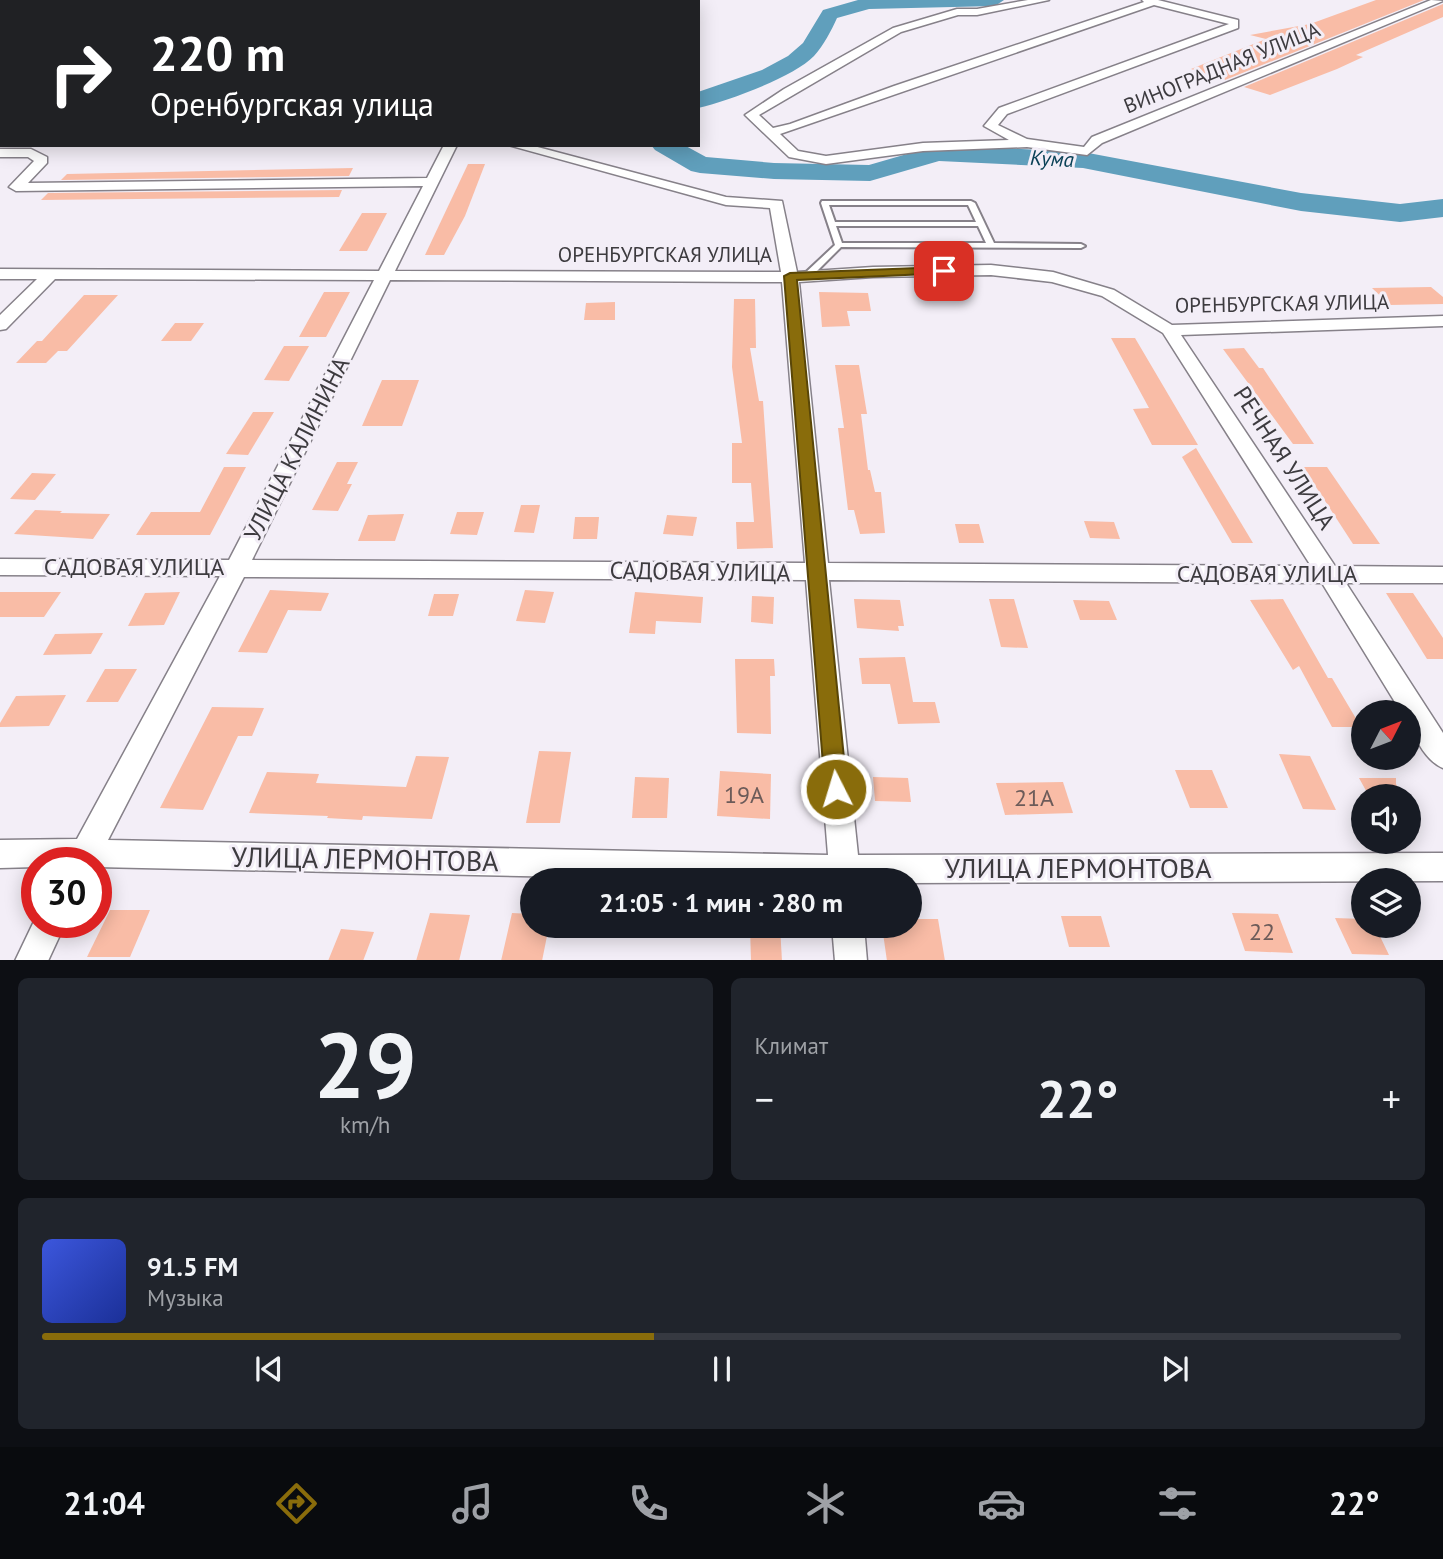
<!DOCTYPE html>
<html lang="ru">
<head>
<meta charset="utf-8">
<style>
  body { margin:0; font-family:"PT Sans",sans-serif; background:#20242c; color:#f1f3f6; height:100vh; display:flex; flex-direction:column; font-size:26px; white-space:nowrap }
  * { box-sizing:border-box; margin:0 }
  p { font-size:23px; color:#9ea1a6 }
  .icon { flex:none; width:38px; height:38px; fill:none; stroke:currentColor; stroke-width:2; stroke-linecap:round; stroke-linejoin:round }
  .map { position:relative; height:960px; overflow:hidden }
  .side { display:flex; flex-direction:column; gap:18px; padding:18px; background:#0d0f14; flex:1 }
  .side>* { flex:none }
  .hud { position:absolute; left:0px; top:0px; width:700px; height:147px; box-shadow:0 4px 18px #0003; background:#202124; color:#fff; overflow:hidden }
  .needle { width:46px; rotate:48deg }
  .tools { position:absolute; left:1351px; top:700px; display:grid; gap:14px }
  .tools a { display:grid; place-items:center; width:70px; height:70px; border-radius:50%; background:#171b24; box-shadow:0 4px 18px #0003; font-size:35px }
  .speed { position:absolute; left:21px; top:847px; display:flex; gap:14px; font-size:35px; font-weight:700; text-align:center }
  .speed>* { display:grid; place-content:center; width:91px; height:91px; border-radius:50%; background:#171b24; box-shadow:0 4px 18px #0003; line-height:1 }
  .speed .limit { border:10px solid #d22; background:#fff; color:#111 }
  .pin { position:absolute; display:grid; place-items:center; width:60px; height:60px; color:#fff; margin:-30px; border-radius:14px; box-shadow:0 4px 10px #0006 }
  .me { position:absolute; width:77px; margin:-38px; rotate:355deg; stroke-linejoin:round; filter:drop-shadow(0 0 5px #0008) }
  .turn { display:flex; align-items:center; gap:24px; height:147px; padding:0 35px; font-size:32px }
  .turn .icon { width:91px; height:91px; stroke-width:2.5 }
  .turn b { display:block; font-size:49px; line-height:60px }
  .big { font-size:52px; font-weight:800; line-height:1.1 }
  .side .tile { flex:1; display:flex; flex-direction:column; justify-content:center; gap:10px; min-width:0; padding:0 24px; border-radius:10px; background:#20242c }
  .side .dial { align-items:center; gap:0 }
  .dial b { font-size:91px; line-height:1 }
  .song { display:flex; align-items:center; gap:21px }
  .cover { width:84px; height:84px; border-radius:10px; background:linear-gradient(135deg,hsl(230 70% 55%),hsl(230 70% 35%)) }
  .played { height:7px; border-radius:4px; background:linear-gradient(90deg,#896c0b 45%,#363941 45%) }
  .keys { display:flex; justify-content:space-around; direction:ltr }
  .heat { display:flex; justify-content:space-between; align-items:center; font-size:38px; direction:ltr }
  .side .tiles { flex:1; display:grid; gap:18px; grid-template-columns:1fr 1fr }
  .tile:last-child { grid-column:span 2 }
  .trip { position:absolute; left:520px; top:868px; width:402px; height:70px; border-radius:35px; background:#171b24; box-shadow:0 4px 18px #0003; font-weight:800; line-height:70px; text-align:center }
  .tab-bar { display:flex; height:112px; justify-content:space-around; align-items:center; background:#090b0e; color:#9ea1a6 }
  .tab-bar .icon { width:49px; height:49px }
  .tab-bar .current { color:#896c0b }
  .tab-bar b { font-size:32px; color:#f1f3f6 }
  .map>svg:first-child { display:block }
</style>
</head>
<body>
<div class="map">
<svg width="1443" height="961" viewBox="0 0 1443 961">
  <rect width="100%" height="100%" fill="#f3eef7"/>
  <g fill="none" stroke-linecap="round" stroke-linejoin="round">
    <g fill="#609fbc" fill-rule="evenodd">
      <path d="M 858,0 L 1004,0 L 995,6 L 869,9 L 837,18 C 831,31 824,45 814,56 C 794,77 728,101 698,108 L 698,92 L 762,70 L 788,56 L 803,43 L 823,10 Z"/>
      <polygon points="651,145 684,145 706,157 774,163 869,165 938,145 1083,152 1301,193 1400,204 1443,199 1443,217 1400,222 1301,211 1083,168 939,161 870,181 774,179 700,173 691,171 655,150"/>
    </g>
  </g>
  <g fill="#f9bca6">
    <polygon points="1376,0 1424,0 1225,80 1191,69 1266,39 1250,35 1310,24"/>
    <polygon points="1443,4 1443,17 1356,55 1363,57 1337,69 1270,95 1244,87"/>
    <polygon points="468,164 485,164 465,216 444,255 425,255"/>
    <polygon points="353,168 349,176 61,180 67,174"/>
    <polygon points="342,190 339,197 41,200 48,193"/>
    <polygon points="362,213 387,213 367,251 339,251"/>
    <polygon points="1431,287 1443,297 1443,304 1390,305 1372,288"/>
    <polygon points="324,292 350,292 326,337 299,337"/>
    <polygon points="819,292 868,293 871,311 847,311 850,326 822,327"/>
    <polygon points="84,295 118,295 67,351 58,351 46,363 16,363 37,341 42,341"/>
    <polygon points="734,299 755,299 756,348 750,348 759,401 763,401 773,548 737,549 736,522 754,522 751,483 732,483 732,443 742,443 732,367"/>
    <polygon points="615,302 615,320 584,320 586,303"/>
    <polygon points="175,323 204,323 191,341 161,341"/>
    <polygon points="1111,338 1135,338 1198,445 1152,445 1133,409 1149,408"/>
    <polygon points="284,346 309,346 289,381 264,380"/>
    <polygon points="1244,348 1259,368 1263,368 1314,444 1293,444 1223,349"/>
    <polygon points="835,365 859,365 867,414 861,414 868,470 870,470 875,492 881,492 885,533 860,534 854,510 848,510 838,428 844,428"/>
    <polygon points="382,380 419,380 402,426 362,426"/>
    <polygon points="253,412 274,412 248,455 226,454"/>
    <polygon points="1196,448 1253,543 1232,543 1182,457"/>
    <polygon points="337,462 358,462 347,484 352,484 338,511 312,510"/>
    <polygon points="224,467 246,467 210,535 136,535 151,512 200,512"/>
    <polygon points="1303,467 1327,467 1380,544 1353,544"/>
    <polygon points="32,473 56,474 35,500 10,499"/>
    <polygon points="521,505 540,505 534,533 514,532"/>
    <polygon points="35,510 62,511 60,513 110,514 93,539 14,534"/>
    <polygon points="457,512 484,512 477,535 450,534"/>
    <polygon points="404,514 395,541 358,541 368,515"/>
    <polygon points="667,515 697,517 693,536 663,534"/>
    <polygon points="575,517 599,517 597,539 573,539"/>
    <polygon points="1084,521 1114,522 1120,539 1090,538"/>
    <polygon points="955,524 979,524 984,543 959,543"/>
    <polygon points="270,590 329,593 321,611 288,610 267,653 238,652"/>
    <polygon points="525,590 554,592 545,623 516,621"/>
    <polygon points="0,592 61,592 44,617 0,617"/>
    <polygon points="180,592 164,625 128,626 145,593"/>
    <polygon points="635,592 703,597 701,623 656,621 655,634 629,633"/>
    <polygon points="1386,593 1413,593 1443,638 1443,659 1427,659"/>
    <polygon points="434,594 459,594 453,616 428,616"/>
    <polygon points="752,596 774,597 773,624 751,622"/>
    <polygon points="854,599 900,600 904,626 898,626 899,631 857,628"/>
    <polygon points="989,599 1014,599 1028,648 1001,647"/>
    <polygon points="1283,599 1328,678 1332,678 1361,727 1332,727 1299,666 1293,670 1250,600"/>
    <polygon points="1073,600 1109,601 1117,620 1080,620"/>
    <polygon points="103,633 91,654 43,655 55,634"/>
    <polygon points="905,657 913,702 935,702 940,723 898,724 890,684 862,684 859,658"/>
    <polygon points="735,659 774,659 775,676 770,676 771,734 737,733"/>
    <polygon points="105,669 137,669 118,702 86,702"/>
    <polygon points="66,695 49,726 0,727 0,723 16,696"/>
    <polygon points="212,707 264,708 252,736 238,736 203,810 160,808"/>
    <polygon points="539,751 571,752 560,823 526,823"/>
    <polygon points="1279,754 1310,756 1336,810 1303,809"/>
    <polygon points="416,756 449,757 432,819 363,816 362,820 327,818 328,816 249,813 267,772 319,774 316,783 406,787"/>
    <polygon points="1175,770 1212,770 1228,808 1190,808"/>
    <polygon points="720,771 771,774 770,819 717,816"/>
    <polygon points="635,777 669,778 667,818 632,818"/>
    <polygon points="873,777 908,778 911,802 875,801"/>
    <polygon points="1359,778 1396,778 1396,784 1402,796 1369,796"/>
    <polygon points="1063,782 1073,813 1005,815 996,783"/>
    <polygon points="110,910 150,910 130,957 87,957"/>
    <polygon points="430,913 470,915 459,961 416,961"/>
    <polygon points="512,913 532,914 532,926 549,926 542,961 501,961"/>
    <polygon points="1232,913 1278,914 1293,953 1245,951"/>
    <polygon points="1061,916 1101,916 1110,947 1069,947"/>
    <polygon points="1335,918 1363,919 1363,926 1375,926 1389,955 1352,954"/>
    <polygon points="910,919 938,919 945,961 887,961 882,926 910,926"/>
    <polygon points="750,926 780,926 782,961 751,961"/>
    <polygon points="341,929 374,932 363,961 328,961"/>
  </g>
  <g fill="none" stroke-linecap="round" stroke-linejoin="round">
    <defs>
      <path id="service" d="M 822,201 L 971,201 L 975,203 L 994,243 L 1081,244 L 1085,246 L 1081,248 L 841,247 L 809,279 L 803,279 L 803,275 L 835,245 L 821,203 ZM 829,205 L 968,205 L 976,222 L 835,222 ZM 836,226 L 978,226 L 986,243 L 842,243 Z"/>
      <g id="minor">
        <polygon points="330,0 360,0 328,2"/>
        <polygon points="520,0 531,0 518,2"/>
        <path d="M 1028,0 L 1049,0 L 977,15 L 958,15 L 901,32 L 759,115 L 773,128 L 790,124 L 894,86 L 1144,2 L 1142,0 L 1158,0 L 1238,20 L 1238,28 L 1007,114 L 998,125 L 1027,139 L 1084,147 L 1092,137 L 1431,0 L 1443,1 L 1102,143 L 1087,155 L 1027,147 L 923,151 L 826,164 L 789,157 L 745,115 L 784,89 L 893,28 L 957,9 L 977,9 ZM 1154,5 L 1229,24 L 999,108 L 984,126 L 1009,140 L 923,143 L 826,156 L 798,151 L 780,134 Z"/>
        <rect x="0" y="30" width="2" height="6"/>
        <rect x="0" y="113" width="2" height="8"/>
        <path d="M 444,145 L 457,145 L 395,271 L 781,272 L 770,208 L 726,205 L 508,145 L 530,145 L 726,197 L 782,201 L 797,272 L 873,267 L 991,265 L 1053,272 L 1114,290 L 1172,325 L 1443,316 L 1443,326 L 1181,335 L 1335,566 L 1443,567 L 1443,583 L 1346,583 L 1443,733 L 1443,768 C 1425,761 1409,731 1409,712 L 1401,712 L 1322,583 L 829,580 L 858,855 L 1443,853 L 1443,881 L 910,883 L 910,880 L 711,880 L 96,867 L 96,863 L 37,863 L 37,867 L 0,868 L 0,840 L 77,839 L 220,576 L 0,575 L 0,559 L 229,560 L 374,280 L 55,279 L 6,329 L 0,330 L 0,315 L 37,279 L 0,279 L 0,269 L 379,271 L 423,186 L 16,191 L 9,187 L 34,161 L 28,157 L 0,157 L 0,149 L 31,149 L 47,157 L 47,163 L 28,183 L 427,178 ZM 991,275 L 1052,282 L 1102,296 L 1163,333 L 1311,566 L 828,563 L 799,282 L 873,277 ZM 390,280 L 782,282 L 805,563 L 252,560 ZM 244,577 L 806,580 L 828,855 L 108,840 Z"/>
        <polygon points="37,915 37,922 66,922 48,961 15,961"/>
        <polygon points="832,926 864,926 867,961 835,961"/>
      </g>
      <g id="tertiary">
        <polygon points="114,0 126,0 113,2"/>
        <polygon points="2,95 2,105 0,106 0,96"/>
      </g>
    </defs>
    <use href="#service" stroke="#868189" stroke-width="4"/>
    <use href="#minor" stroke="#868189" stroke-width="3"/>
    <use href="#tertiary" stroke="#868189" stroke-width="4"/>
    <use href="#service" fill="#fff" fill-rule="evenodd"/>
    <use href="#minor" fill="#fff" fill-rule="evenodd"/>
    <use href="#tertiary" fill="#fff" fill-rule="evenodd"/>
  </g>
  <polygon fill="#896c0b" stroke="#594607" stroke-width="2" points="944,267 950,271 948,273 797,280 847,789 844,795 836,798 829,795 825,789 784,276 790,273"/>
  <g text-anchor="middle" stroke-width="6" stroke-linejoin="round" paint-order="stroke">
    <g font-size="21" fill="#3d3b3f" stroke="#f3eef7">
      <text transform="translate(1222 68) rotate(-22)" y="7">ВИНОГРАДНАЯ УЛИЦА</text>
      <text x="665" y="262">ОРЕНБУРГСКАЯ УЛИЦА</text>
      <text transform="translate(1282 304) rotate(-1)" y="7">ОРЕНБУРГСКАЯ УЛИЦА</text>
    </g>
    <g font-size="21" font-style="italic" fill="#0a4156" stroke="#f3eef7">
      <text transform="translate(1052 159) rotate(3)" y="7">Кума</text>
    </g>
    <g font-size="24" fill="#3d3b3f" stroke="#f3eef7">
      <text transform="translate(297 449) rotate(-63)" y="8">УЛИЦА КАЛИНИНА</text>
      <text transform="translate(1284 458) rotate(57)" y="8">РЕЧНАЯ УЛИЦА</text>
      <text x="134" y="575">САДОВАЯ УЛИЦА</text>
      <text transform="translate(700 572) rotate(1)" y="8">САДОВАЯ УЛИЦА</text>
      <text x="1267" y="582">САДОВАЯ УЛИЦА</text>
    </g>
    <g font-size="24" fill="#6c5b59">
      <text x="744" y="803">19А</text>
      <text x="1034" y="806">21А</text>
      <text x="1262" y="940">22</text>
    </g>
    <g font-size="28" fill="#3d3b3f" stroke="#f3eef7">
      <text transform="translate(365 859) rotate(1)" y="10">УЛИЦА ЛЕРМОНТОВА</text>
      <text x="1078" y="878">УЛИЦА ЛЕРМОНТОВА</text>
    </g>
  </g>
</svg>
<div class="tools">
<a><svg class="needle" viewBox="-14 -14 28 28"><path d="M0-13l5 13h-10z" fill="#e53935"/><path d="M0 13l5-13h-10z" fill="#9ea1a6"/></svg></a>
<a><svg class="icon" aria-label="sound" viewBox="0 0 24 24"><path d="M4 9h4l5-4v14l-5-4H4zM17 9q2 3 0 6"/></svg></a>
<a><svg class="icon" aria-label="layers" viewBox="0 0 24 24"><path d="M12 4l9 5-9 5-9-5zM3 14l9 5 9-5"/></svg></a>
</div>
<div class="speed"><div class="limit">30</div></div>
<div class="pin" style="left:944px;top:271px;background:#d93025"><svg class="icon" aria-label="arrive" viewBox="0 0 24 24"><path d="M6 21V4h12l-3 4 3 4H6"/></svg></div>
<svg class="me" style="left:836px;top:789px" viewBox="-20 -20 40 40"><circle r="17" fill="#896c0b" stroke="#fff" stroke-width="3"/><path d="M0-11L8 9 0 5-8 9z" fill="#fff"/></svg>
<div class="trip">21:05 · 1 мин · 280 m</div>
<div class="hud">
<div class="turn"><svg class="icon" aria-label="right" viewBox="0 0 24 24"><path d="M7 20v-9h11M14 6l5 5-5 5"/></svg><div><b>220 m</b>Оренбургская улица</div></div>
</div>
</div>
<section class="side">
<div class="tiles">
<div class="tile dial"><b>29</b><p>km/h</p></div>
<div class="tile"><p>Климат</p>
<div class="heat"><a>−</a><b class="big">22°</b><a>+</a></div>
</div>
<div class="tile">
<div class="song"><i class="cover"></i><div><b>91.5 FM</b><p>Музыка</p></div></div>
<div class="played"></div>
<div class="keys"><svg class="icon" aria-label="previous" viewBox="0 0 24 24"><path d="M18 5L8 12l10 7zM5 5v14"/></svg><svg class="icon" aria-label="pause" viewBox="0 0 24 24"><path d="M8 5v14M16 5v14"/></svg><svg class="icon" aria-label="next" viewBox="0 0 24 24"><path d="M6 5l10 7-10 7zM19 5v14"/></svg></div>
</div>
</div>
</section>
<nav class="tab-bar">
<b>21:04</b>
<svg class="icon current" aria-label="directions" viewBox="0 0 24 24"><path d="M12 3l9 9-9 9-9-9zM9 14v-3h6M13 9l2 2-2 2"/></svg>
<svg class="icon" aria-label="music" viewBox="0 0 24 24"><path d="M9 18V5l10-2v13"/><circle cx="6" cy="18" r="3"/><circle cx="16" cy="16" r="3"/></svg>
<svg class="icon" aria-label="phone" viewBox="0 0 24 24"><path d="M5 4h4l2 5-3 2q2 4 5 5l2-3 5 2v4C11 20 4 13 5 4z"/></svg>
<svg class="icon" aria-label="climate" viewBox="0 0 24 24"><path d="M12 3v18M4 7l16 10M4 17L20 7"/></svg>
<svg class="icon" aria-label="car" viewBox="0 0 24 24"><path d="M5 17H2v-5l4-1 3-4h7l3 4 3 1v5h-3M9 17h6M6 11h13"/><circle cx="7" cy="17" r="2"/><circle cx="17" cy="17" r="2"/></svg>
<svg class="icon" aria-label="filters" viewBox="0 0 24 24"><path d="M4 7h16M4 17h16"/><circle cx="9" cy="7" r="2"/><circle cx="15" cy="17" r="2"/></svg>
<b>22°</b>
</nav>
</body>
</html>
